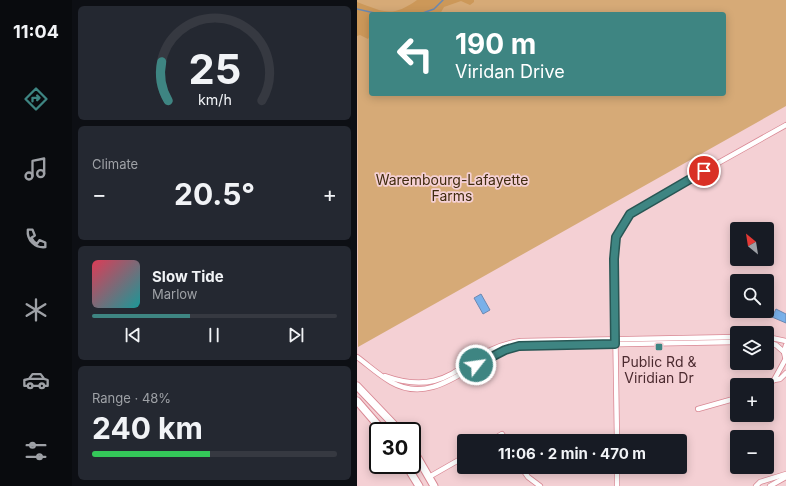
<!DOCTYPE html>
<html lang="en">
<head>
<meta charset="utf-8">
<style>
  body { margin:0; font-family:Inter,sans-serif; background:#242831; color:#f1f3f6; height:100vh; display:flex; flex-direction:column; font-size:15px; white-space:nowrap }
  * { box-sizing:border-box; margin:0 }
  p { font-size:13px; color:#9ea1a6 }
  .icon { flex:none; width:22px; height:22px; fill:none; stroke:currentColor; stroke-width:2; stroke-linecap:round; stroke-linejoin:round }
  .map { position:relative; flex:1; overflow:hidden }
  .panel { display:flex; flex-direction:column; gap:6px; padding:6px; background:#0d0f14; width:285px }
  .panel>* { flex:none }
  .guide { position:absolute; left:12px; top:12px; width:357px; height:84px; border-radius:4px; box-shadow:0 2px 10px #0003; background:#3e8582; color:#fff; overflow:hidden }
  .needle { width:26px; rotate:330deg }
  .fabs { position:absolute; left:373px; top:222px; display:grid; gap:8px }
  .fabs a { display:grid; place-items:center; width:44px; height:44px; border-radius:4px; background:#171b24; box-shadow:0 2px 10px #0003; font-size:20px }
  .speed { position:absolute; left:12px; top:422px; display:flex; gap:8px; font-size:20px; font-weight:700; text-align:center }
  .speed>* { display:grid; place-content:center; width:52px; height:52px; border-radius:50%; background:#171b24; box-shadow:0 2px 10px #0003; line-height:1 }
  .speed .limit { border:2px solid #111; border-radius:6px; background:#fff; color:#111 }
  .pin { position:absolute; display:grid; place-items:center; width:34px; height:34px; color:#fff; margin:-17px; border:2px solid #fff; border-radius:50%; box-shadow:0 1px 4px #0007 }
  .me { position:absolute; width:44px; margin:-22px; rotate:60deg; stroke-linejoin:round; filter:drop-shadow(0 0 3px #0008) }
  .turn { display:flex; align-items:center; gap:14px; height:84px; padding:0 20px; font-size:18px }
  .turn .icon { width:52px; height:52px; stroke-width:2.5 }
  .turn b { display:block; font-size:28px; line-height:34px }
  .big { font-size:30px; font-weight:700; line-height:1.1 }
  .panel .card { flex:1; display:flex; flex-direction:column; justify-content:center; gap:6px; min-width:0; padding:0 14px; border-radius:6px; background:#242831 }
  .panel .dial { align-items:center; gap:0 }
  .dial svg { height:104px; overflow:visible; fill:none; stroke:#363941; stroke-width:7; stroke-linecap:round; text-anchor:middle }
  .dial text { fill:#f1f3f6; stroke:none }
  .song { display:flex; align-items:center; gap:12px }
  .cover { width:48px; height:48px; border-radius:6px; background:linear-gradient(135deg,hsl(350 70% 55%),hsl(180 70% 35%)) }
  .played { height:4px; border-radius:2px; background:linear-gradient(90deg,#3e8582 40%,#363941 40%) }
  .keys { display:flex; justify-content:space-around; direction:ltr }
  .heat { display:flex; justify-content:space-between; align-items:center; font-size:22px; direction:ltr }
  .charge { height:6px; border-radius:3px; background:linear-gradient(90deg,#34c759 48%,#363941 0) }
  .trip { position:absolute; left:100px; top:434px; width:230px; height:40px; border-radius:4px; background:#171b24; box-shadow:0 2px 10px #0003; font-weight:700; line-height:40px; text-align:center }
  main { display:flex; flex:1; min-height:0 }
  .menu { display:flex; flex-direction:column; width:72px; justify-content:space-around; align-items:center; background:#090b0e; color:#9ea1a6 }
  .menu .icon { width:28px; height:28px }
  .menu .selected { color:#3e8582 }
  .menu b { font-size:18px; color:#f1f3f6 }
  .map>svg:first-child { display:block }
</style>
</head>
<body>
<main>
<nav class="menu">
<b>11:04</b>
<svg class="icon selected" aria-label="directions" viewBox="0 0 24 24"><path d="M12 3l9 9-9 9-9-9zM9 14v-3h6M13 9l2 2-2 2"/></svg>
<svg class="icon" aria-label="music" viewBox="0 0 24 24"><path d="M9 18V5l10-2v13"/><circle cx="6" cy="18" r="3"/><circle cx="16" cy="16" r="3"/></svg>
<svg class="icon" aria-label="phone" viewBox="0 0 24 24"><path d="M5 4h4l2 5-3 2q2 4 5 5l2-3 5 2v4C11 20 4 13 5 4z"/></svg>
<svg class="icon" aria-label="climate" viewBox="0 0 24 24"><path d="M12 3v18M4 7l16 10M4 17L20 7"/></svg>
<svg class="icon" aria-label="car" viewBox="0 0 24 24"><path d="M5 17H2v-5l4-1 3-4h7l3 4 3 1v5h-3M9 17h6M6 11h13"/><circle cx="7" cy="17" r="2"/><circle cx="17" cy="17" r="2"/></svg>
<svg class="icon" aria-label="filters" viewBox="0 0 24 24"><path d="M4 7h16M4 17h16"/><circle cx="9" cy="7" r="2"/><circle cx="15" cy="17" r="2"/></svg>
</nav>
<section class="panel">
<div class="card dial"><svg viewBox="0 0 100 80">
<path d="M14 69A42 42 0 1 1 86 69"/>
<path d="M14 69A42 42 0 0 1 9 39" stroke="#3e8582"/>
<text x="50" y="56" font-size="32" font-weight="700">25</text>
<text x="50" y="72" font-size="11">km/h</text>
</svg></div>
<div class="card"><p>Climate</p>
<div class="heat"><a>−</a><b class="big">20.5°</b><a>+</a></div>
</div>
<div class="card">
<div class="song"><i class="cover"></i><div><b>Slow Tide</b><p>Marlow</p></div></div>
<div class="played"></div>
<div class="keys"><svg class="icon" aria-label="previous" viewBox="0 0 24 24"><path d="M18 5L8 12l10 7zM5 5v14"/></svg><svg class="icon" aria-label="pause" viewBox="0 0 24 24"><path d="M8 5v14M16 5v14"/></svg><svg class="icon" aria-label="next" viewBox="0 0 24 24"><path d="M6 5l10 7-10 7zM19 5v14"/></svg></div>
</div>
<div class="card"><p>Range · 48%</p><b class="big">240 km</b><div class="charge"></div></div>
</section>
<div class="map">
<svg width="429" height="486" viewBox="0 0 429 486">
  <rect width="100%" height="100%" fill="#f4d0d4"/>
  <path fill="#d6aa77" fill-rule="evenodd" d="M 0,0 L 429,0 L 429,106 L 1,347 ZM 14,14 L 367,14 L 367,94 L 14,94 Z"/>
  <path fill="#cc9859" d="M 60,0 L 117,0 L 117,2 L 113,5 L 104,1 L 87,7 L 83,14 L 14,14 L 14,34 L 11,39 L 3,35 L 0,36 L 0,2 C 27,12 35,18 60,0 Z"/>
  <g fill="#79b0e9" stroke="#6b88b1">
    <polygon points="124,294 133,310 126,314 117,298"/>
    <polygon points="419,309 429,314 429,323 415,317"/>
  </g>
  <g fill="none" stroke-linecap="round" stroke-linejoin="round">
    <g stroke="#6b88b1" stroke-width="1.5">
      <polyline points="0,9 22,14"/>
      <polyline points="63,14 77,9 86,0"/>
    </g>
    <defs>
      <g id="minor">
        <polyline points="410,337 429,341"/>
        <polyline points="410,342 419,345 427,352"/>
        <polyline points="429,345 427,352 429,361"/>
        <path d="M 0,357 C 11,365 23,376 34,382 C 81,409 119,353 162,346 L 380,342"/>
        <polyline points="428,360 417,380 423,379 429,373"/>
        <path d="M 28,376 C 98,401 106,348 164,341 L 380,337"/>
        <polyline points="410,385 417,380"/>
        <polyline points="341,409 380,398"/>
        <polyline points="134,441 145,434 149,441"/>
        <path d="M 260,441 L 257,248 C 260,228 270,216 286,205 L 429,125"/>
        <polyline points="164,467 171,477 183,486"/>
        <polyline points="260,467 260,486"/>
        <polyline points="72,477 107,457"/>
        <polyline points="399,486 403,482 429,474"/>
        <polyline points="413,486 429,477"/>
      </g>
      <g id="primary">
        <polyline points="0,386 43,431"/>
        <polyline points="0,401 26,431"/>
        <polyline points="55,448 77,486"/>
        <polyline points="49,465 62,486"/>
      </g>
    </defs>
    <use href="#minor" stroke="#d98894" stroke-width="6"/>
    <use href="#primary" stroke="#d98894" stroke-width="9"/>
    <use href="#minor" stroke="#fff" stroke-width="4.5"/>
    <use href="#primary" stroke="#fff" stroke-width="7"/>
  </g>
  <g fill="none" stroke-linecap="round" stroke-linejoin="round">
    <defs>
      <polyline id="route" points="119,365 148,350 162,346 258,344 257,259 259,237 273,214 347,171"/>
    </defs>
    <use href="#route" stroke="#285654" stroke-width="10"/>
    <use href="#route" stroke="#3e8582" stroke-width="7"/>
  </g>
  <rect fill="#3e8582" stroke="#f4d0d4" stroke-width="1.5" x="298" y="343" width="8" height="8" rx="2"/>
  <g text-anchor="middle" stroke-width="3.5" stroke-linejoin="round" paint-order="stroke">
    <g font-size="14" fill="#402b0e" stroke="#f4d0d4">
      <text x="95" y="185">Warembourg-Lafayette<tspan x="95" dy="16">Farms</tspan></text>
    </g>
    <g font-size="14" fill="#4b2a2f" stroke="#f4d0d4">
      <text x="302" y="367">Public Rd &amp;<tspan x="302" dy="16">Viridian Dr</tspan></text>
    </g>
  </g>
</svg>
<div class="fabs">
<a><svg class="needle" viewBox="-14 -14 28 28"><path d="M0-13l5 13h-10z" fill="#e53935"/><path d="M0 13l5-13h-10z" fill="#9ea1a6"/></svg></a>
<a><svg class="icon" aria-label="search" viewBox="0 0 24 24"><circle cx="10" cy="10" r="6"/><path d="M15 15l6 6"/></svg></a>
<a><svg class="icon" aria-label="layers" viewBox="0 0 24 24"><path d="M12 4l9 5-9 5-9-5zM3 14l9 5 9-5"/></svg></a>
<a>+</a>
<a>−</a>
</div>
<div class="speed"><div class="limit">30</div></div>
<div class="pin" style="left:347px;top:171px;background:#d93025"><svg class="icon" aria-label="arrive" viewBox="0 0 24 24"><path d="M6 21V4h12l-3 4 3 4H6"/></svg></div>
<svg class="me" style="left:119px;top:365px" viewBox="-20 -20 40 40"><circle r="17" fill="#3e8582" stroke="#fff" stroke-width="3"/><path d="M0-11L8 9 0 5-8 9z" fill="#fff"/></svg>
<div class="trip">11:06 · 2 min · 470 m</div>
<div class="guide">
<div class="turn"><svg class="icon" aria-label="left" viewBox="0 0 24 24"><path d="M17 20v-9H6M10 6l-5 5 5 5"/></svg><div><b>190 m</b>Viridan Drive</div></div>
</div>
</div>
</main>
</body>
</html>
